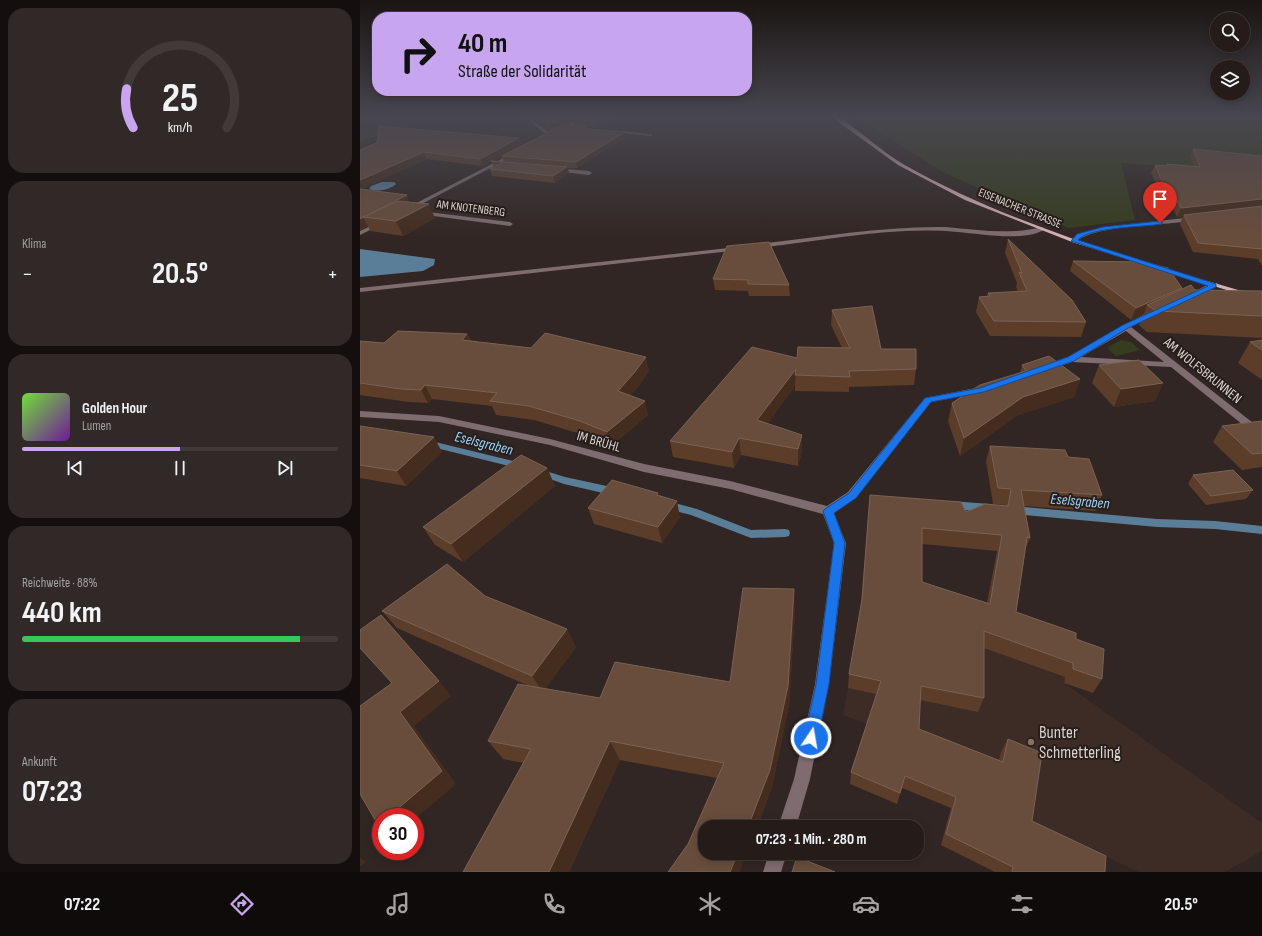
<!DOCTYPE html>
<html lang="de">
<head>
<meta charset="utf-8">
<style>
  body { margin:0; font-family:"Sofia Sans Condensed",sans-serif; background:#312927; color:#f1f3f6; height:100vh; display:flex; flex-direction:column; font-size:15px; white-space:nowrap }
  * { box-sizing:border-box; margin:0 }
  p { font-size:13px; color:#a3a1a2 }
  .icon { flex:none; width:22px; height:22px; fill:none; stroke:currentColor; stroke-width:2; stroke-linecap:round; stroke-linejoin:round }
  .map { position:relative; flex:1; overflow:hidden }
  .drawer { display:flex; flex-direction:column; gap:8px; padding:8px; background:#140f0e; width:360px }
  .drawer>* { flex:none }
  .hud { position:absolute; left:12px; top:12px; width:380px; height:84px; border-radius:16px; box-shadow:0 2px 10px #0003,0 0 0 1px #423a39; background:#c7a6ef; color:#111; overflow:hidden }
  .fabs { position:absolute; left:850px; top:12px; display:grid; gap:8px }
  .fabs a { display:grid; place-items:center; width:40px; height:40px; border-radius:50%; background:#251c1a; box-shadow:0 2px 10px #0003,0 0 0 1px #423a39; font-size:20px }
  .speed { position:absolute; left:12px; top:808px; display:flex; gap:8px; font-size:20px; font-weight:700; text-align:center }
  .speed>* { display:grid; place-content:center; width:52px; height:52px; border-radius:50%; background:#251c1a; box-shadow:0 2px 10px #0003,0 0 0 1px #423a39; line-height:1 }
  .speed .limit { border:6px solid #d22; background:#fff; color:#111 }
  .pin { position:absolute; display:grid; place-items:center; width:34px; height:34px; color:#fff; margin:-41px -17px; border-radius:50% 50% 50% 0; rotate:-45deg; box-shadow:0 0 4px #0007 }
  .pin .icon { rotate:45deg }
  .me { position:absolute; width:44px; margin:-22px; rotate:12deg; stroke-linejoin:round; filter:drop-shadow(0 0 3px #0008) }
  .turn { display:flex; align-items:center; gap:14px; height:84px; padding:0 20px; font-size:18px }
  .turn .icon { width:52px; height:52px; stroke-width:2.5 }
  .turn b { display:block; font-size:28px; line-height:34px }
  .big { font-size:30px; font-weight:700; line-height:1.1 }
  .drawer .card { flex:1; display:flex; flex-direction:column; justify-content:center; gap:6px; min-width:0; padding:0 14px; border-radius:16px; background:#312927 }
  .drawer .dial { align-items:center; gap:0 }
  .dial svg { height:104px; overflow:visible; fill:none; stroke:#423a39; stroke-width:7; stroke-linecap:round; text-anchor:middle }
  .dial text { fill:#f1f3f6; stroke:none }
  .song { display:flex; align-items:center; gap:12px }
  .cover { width:48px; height:48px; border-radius:6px; background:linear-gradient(135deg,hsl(100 70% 55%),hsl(280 70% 35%)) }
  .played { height:4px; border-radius:2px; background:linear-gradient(90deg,#c7a6ef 50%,#423a39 50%) }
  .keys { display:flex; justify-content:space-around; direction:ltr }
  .heat { display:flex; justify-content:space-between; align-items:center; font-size:22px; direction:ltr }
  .charge { height:6px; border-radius:3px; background:linear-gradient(90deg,#34c759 88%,#423a39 0) }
  .trip { position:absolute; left:338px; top:820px; width:226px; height:40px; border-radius:16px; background:#251c1a; box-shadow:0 2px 10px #0003,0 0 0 1px #423a39; font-weight:700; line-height:40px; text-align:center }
  .dock { display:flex; height:64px; justify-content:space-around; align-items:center; background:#0f0b0a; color:#a3a1a2 }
  .dock .icon { width:28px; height:28px }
  .dock .on { color:#c7a6ef }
  .dock b { font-size:18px; color:#f1f3f6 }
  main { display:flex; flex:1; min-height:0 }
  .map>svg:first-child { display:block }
</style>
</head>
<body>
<main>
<section class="drawer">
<div class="card dial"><svg viewBox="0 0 100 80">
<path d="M14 69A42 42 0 1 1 86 69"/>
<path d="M14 69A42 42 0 0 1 9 39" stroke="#c7a6ef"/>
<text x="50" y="56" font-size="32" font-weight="700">25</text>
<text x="50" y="72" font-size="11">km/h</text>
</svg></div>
<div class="card"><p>Klima</p>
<div class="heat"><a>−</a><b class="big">20.5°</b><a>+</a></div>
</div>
<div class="card">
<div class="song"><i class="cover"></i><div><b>Golden Hour</b><p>Lumen</p></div></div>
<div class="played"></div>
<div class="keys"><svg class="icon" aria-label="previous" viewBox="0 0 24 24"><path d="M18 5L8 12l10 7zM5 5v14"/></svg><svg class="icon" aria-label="pause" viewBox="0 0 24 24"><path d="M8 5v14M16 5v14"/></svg><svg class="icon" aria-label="next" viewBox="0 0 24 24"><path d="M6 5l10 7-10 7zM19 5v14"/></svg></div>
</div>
<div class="card"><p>Reichweite · 88%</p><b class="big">440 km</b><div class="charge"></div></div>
<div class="card"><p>Ankunft</p><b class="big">07:23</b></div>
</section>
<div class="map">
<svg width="902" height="872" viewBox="0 0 902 872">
  <rect width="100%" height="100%" fill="#312623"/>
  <polygon fill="#3d2c26" points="565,626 705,677 704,683 902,823 902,851 865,872 779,872 594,786 599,760 483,715 488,688"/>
  <g fill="#363c1e">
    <polygon points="493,116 902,116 902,155 862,152 874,171 761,163 775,220 708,228 585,173"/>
    <polygon points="0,129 26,132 0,142"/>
    <polygon points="761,340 771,342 780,350 756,356 749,350 748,347"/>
  </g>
  <g fill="#5a7e97">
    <path d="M 22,182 L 34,182 L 36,184 C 30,190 17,192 9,189 L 11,186 Z"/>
    <polygon points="0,249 75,259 74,265 63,271 0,277"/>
  </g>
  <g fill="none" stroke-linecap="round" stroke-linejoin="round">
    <g fill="#5a7e97" fill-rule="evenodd">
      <polygon points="67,440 161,463 164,464 166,466 164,468 161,469 64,445 62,443 64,441"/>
      <polygon points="179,469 205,477 256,488 260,489 261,492 260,495 256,496 204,484 176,474 174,472 176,470"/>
      <polygon points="307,501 337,509 391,530 425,529 429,530 430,533 429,536 425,537 391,538 331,515 303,508 302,505 303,502"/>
      <polygon points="591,501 630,504 634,505 635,508 634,511 630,512 591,509 587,508 586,505 587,502"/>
      <polygon points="653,506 797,519 855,521 902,526 902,534 855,529 797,527 653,514 649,513 648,510 649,507"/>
    </g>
    <g fill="#7f6c70" fill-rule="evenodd">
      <polygon points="162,116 167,116 193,135 189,136"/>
      <polygon points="223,116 228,116 201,131 197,130"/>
      <polygon points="252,130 291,134 293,135 291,136 250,132"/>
      <polygon points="153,153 157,154 50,210 45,209"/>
      <polygon points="196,168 229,171 232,173 229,175 194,171 194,169"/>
      <polygon points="60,211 150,222 153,224 150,226 58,214 58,212"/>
      <path d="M 834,217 L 836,218 L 836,220 C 808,226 735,224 716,242 L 711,241 L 717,235 L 743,227 Z"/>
      <polygon points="19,222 24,223 0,235 0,231"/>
      <path d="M 586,227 C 619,230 650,235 682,227 L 685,229 C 668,242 620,234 598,232 C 532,226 464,241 398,248 L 395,246 L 398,244 C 460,237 523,226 586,227 Z"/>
      <polygon points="378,247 381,249 380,250 0,292 0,288"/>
      <polygon points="851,283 857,283 858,285 833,298 830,298 826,296"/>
      <path d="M 790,311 L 796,311 L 797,313 L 771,327 L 902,430 L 902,438 L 898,437 L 811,367 L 712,362 L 687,371 L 683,368 L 684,366 L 708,357 ZM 766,331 L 804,362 L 721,357 Z"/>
      <polygon points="621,387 626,390 624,392 571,402 496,498 474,513 486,543 469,684 450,779 436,827 418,827 434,779 455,684 474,543 463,514 370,489 284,472 190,445 79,422 0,417 0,411 79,416 190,439 284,464 370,481 467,506 488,492 565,398"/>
      <polygon points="409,853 427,853 421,872 403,872"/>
    </g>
    <path fill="#d7afb7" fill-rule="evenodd" d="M 470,116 L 475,116 L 485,121 C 504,135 523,152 543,164 C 654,227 780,261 902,297 L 902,301 L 712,242 L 605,200 L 538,165 Z"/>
  </g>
  <g fill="#5b3d2a" fill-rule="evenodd">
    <path d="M 171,116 L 257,116 L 236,127 L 227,126 L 227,128 L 266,138 L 217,168 L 208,168 L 209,173 L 195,183 L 132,176 L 130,169 L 134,167 L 132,161 L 122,166 L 67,159 L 0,189 L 47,195 L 49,202 L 75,218 L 43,236 L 10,231 L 8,226 L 0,230 L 0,150 L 159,138 L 162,146 L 132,161 L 144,162 L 142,156 L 190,131 L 172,118 ZM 214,119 L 215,125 L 205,124 Z"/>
    <polygon points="833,149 902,156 902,266 898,259 833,252 820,224 823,216 817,217 808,198 802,197 791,173 795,165 807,166 807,164 834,166 830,157"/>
    <polygon points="648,239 726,322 721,337 630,336 616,312 619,297 627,296 628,293 658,292 656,287 657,283 645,253"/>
    <polygon points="367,246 429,285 430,296 389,296 388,291 355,290 353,279"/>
    <polygon points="713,261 822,288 821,289 902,292 902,338 787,332 779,325 784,314 771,320 710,271"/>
    <polygon points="472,310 521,349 556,369 554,385 489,387 489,392 435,391 435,386 407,424 442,451 438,466 381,455 374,468 313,457 310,441 482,348 471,325"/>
    <polygon points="107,334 111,341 289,371 278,387 270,395 288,415 251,446 224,435 174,420 136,415 132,406 72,399 68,403 48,402 0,395 0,341 24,343"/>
    <polygon points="902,340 902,380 878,363 890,342"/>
    <polygon points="662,365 720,379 714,397 658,415 600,456 588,421 592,403 660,373"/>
    <polygon points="739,365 803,383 795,401 754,407 732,383"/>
    <polygon points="902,421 902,467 882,470 853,442 862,426"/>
    <polygon points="0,426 82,452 46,486 0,478"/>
    <path d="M 630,446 L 708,457 L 742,495 L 735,511 L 664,506 L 670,538 L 666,548 L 656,612 L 716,639 L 742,679 L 733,693 L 704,683 L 705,677 L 624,648 L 624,698 L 618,712 L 560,700 L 559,729 L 639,760 L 641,752 L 648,739 L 672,821 L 745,872 L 635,872 L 581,845 L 591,808 L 542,788 L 537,804 L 490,784 L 491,772 L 516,694 L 488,688 L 489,674 L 501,602 L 510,495 L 606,512 L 646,506 L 646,505 L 633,504 L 626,461 ZM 562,544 L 637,551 L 627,603 L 562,582 Z"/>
    <polygon points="187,468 195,486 103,562 75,545 63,527"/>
    <polygon points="833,475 893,490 886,499 846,505 828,484"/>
    <polygon points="299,495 320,517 302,543 234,524 228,508"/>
    <polygon points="125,596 216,647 185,689 240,698 370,682 435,610 429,705 412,787 397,827 345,827 328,844 357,778 260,760 209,872 103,872 164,763 143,759 128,741 169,686 37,628 22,611"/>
  </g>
  <g fill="#442d1f">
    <polygon points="208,116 220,116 191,131 190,125"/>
    <polygon points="245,116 257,116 236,127 235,122"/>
    <polygon points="265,132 266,138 217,168 216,162"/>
    <polygon points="159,138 162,146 122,166 120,159"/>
    <polygon points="64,152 67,159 0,190 0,180"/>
    <polygon points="207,167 209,173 195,183 193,176"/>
    <polygon points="47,195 50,203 4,217"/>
    <polygon points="902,199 902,208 824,215 823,216 817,217 821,208"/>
    <polygon points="69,204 75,218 43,236 36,221"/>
    <polygon points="3,217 8,226 0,230 0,219"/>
    <polygon points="822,288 817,298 787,305 784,314 771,320 776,308"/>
    <polygon points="107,334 113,347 102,340"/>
    <polygon points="286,357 289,371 278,387 262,404 258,391"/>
    <polygon points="436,369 435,386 398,437 397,420"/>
    <polygon points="720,379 714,397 658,415 600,456 604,438 663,397"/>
    <polygon points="803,383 795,401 754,407 761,389"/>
    <polygon points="65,385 72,399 68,403 61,390"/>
    <polygon points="285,401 288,415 251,446 247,432"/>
    <polygon points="442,435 442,451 438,466 438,449"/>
    <polygon points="74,437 82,452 46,486 37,471"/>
    <polygon points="379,438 381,455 374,468 372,452"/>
    <polygon points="187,468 195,486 103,562 91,544"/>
    <polygon points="317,501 320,517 302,543 298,527"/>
    <polygon points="434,589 435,610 429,705 412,787 397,827 388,827"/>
    <polygon points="207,629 216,647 183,692 172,676"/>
    <polygon points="79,681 91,696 54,726 96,784 55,819 55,817 28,817 40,712"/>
    <polygon points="250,741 260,760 209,872 189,872"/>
    <polygon points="378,853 387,853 380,872 370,872"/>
    <polygon points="0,858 6,862 0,866"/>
  </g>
  <g fill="#684d3c" stroke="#7a6253" fill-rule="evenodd">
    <polygon points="176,116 208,116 190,125"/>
    <polygon points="220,116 245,116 235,122 214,119"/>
    <polygon points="204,124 227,126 222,128 265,132 216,162 142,156"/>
    <polygon points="19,126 159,138 120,159 64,152 0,180 0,150 17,143"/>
    <polygon points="833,149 902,156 902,199 821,208 811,189 805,188 795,165 808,166 807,164 840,167"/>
    <polygon points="131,161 207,167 193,176 130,169 143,162"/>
    <polygon points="0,189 47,195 0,219"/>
    <polygon points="38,201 69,204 36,221 3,217"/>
    <polygon points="902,206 902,249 838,243 824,215"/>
    <polygon points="648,239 712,300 726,322 634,321 619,297 630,296 628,293 667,291 659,272 662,273"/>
    <polygon points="409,242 429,285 388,284 388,280 353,279 367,246"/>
    <polygon points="713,261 783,262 808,268 822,288 776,308"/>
    <polygon points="831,285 835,290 902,291 902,316 796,311 787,305"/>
    <polygon points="512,306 521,349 556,349 556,369 489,371 490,377 435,375 436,369 397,420 442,435 438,449 379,438 372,452 310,441 392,347 437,358 438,347 490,348 472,310"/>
    <polygon points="38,331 107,334 102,340 171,348 185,333 286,357 274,373 258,391 285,401 247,432 220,421 169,406 130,401 137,393 65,385 61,390 41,389 0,383 0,341 24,343"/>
    <polygon points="902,340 902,350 890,342"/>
    <polygon points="689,356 720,379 663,397 604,438 592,403 620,385 666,371 662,365"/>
    <polygon points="779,360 803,383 761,389 739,365"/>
    <polygon points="902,421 902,453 892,454 862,426"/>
    <polygon points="0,426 74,437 37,471 0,465"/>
    <path d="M 630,446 L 705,450 L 708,457 L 729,459 L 742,495 L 661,490 L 670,538 L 667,537 L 656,612 L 716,633 L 716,639 L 744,649 L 742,679 L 713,669 L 713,663 L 624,631 L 624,698 L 561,686 L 559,729 L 643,762 L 648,739 L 682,753 L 672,821 L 746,856 L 745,872 L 652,872 L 653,867 L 586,834 L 596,797 L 545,776 L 540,793 L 491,772 L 521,681 L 489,674 L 502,600 L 510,495 L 601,502 L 606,512 L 625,504 L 648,506 L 651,489 L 638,488 ZM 562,528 L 642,535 L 630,604 L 562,582 Z"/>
    <polygon points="161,455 187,468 91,544 63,527"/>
    <polygon points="873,470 893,490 851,496 833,475"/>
    <polygon points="252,480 298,493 297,495 317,501 298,527 228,508"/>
    <polygon points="87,564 125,596 207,629 172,676 22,611"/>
    <polygon points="383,588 434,589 428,686 410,770 388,827 345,827 345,853 378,853 370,872 308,872 328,844 364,763 250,741 189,872 103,872 171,749 128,741 158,684 240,698 255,662 370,682"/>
    <polygon points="21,615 79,681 40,712 82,771 28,817 21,817 21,822 18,825 0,794 0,706 32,683 0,648 0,630"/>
    <polygon points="437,857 475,872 432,872"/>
  </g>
  <linearGradient id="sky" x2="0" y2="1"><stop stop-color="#1b1513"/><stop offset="0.49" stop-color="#484750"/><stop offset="1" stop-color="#484750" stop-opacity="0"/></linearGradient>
  <rect width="902" height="238" fill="url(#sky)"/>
  <path fill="#1a73e8" stroke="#114b97" d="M 800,221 L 802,221 L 802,224 C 784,227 729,227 718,240 L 856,284 L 856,287 L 768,328 L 714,361 L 624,392 L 571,402 L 496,498 L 474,513 L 485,543 L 469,684 L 458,738 L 456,743 L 451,745 L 446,743 L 444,738 L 456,684 L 474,543 L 463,511 L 465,509 L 489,493 L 565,398 L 620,388 L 708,357 L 763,325 L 848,286 L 711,241 L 717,234 L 743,227 Z"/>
  <circle fill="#8d6e63" stroke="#271d19" stroke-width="1.5" cx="671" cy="742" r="4"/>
  <g text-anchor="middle" stroke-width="4" stroke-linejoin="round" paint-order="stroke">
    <g font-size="12" fill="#dad3d1" stroke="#271d19">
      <text transform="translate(111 208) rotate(7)" y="4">AM KNOTENBERG</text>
      <text transform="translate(660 208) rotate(22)" y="4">EISENACHER STRASSE</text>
    </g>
    <g font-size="14" fill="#dad3d1" stroke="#271d19">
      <text transform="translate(843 370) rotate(39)" y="5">AM WOLFSBRUNNEN</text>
      <text transform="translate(239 441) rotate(16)" y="5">IM BRÜHL</text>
    </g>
    <g font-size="15" font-style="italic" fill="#97d4fe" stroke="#271d19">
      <text transform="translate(124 443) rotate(14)" y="5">Eselsgraben</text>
      <text transform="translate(720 501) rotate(5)" y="5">Eselsgraben</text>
    </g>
    <g font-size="17" fill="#dad3d1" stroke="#271d19" text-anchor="start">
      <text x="679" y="738">Bunter<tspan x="679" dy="20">Schmetterling</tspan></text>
    </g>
  </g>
</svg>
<div class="fabs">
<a><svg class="icon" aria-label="search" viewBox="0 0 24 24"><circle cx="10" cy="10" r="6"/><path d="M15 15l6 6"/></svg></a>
<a><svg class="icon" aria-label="layers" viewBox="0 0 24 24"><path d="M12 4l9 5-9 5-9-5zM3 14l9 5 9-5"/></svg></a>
</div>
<div class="speed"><div class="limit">30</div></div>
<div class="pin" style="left:800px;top:223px;background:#d93025"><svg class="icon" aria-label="arrive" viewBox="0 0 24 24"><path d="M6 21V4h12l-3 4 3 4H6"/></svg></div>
<svg class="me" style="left:451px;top:738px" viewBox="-20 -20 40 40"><circle r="17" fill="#1a73e8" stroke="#fff" stroke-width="3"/><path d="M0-11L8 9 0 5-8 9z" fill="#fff"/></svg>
<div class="trip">07:23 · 1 Min. · 280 m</div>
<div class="hud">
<div class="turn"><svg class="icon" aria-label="right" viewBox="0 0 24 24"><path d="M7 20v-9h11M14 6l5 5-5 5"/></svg><div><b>40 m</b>Straße der Solidarität</div></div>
</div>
</div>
</main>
<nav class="dock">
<b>07:22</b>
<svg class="icon on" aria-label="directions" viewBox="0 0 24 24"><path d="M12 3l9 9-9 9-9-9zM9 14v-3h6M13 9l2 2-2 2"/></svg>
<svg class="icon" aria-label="music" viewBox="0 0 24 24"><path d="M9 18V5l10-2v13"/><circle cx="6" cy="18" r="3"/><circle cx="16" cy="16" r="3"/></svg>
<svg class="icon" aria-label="phone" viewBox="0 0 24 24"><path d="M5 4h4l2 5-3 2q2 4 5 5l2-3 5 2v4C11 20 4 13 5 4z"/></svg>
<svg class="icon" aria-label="climate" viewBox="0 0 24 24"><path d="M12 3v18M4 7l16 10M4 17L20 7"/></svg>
<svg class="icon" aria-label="car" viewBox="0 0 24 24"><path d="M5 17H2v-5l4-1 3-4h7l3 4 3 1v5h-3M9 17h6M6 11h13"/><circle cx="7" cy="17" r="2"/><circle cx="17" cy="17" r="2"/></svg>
<svg class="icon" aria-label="filters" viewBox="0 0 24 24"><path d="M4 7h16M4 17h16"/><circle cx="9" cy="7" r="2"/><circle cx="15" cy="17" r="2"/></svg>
<b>20.5°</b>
</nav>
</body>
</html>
